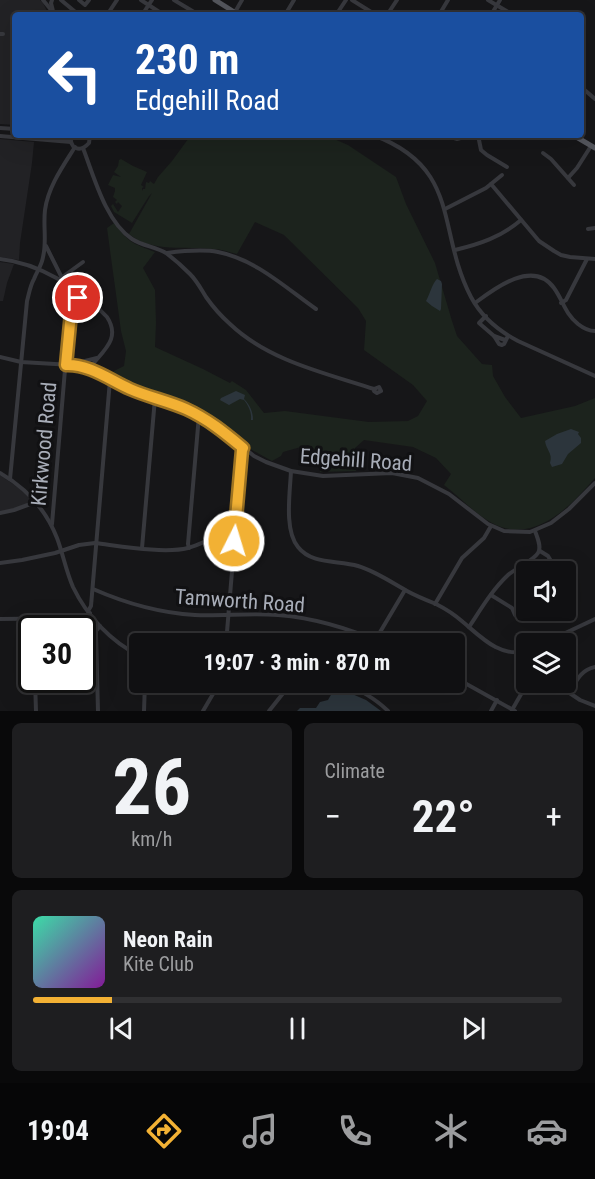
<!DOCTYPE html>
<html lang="en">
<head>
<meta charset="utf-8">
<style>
  body { margin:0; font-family:"Roboto Condensed",sans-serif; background:#1e1e20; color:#f1f3f6; height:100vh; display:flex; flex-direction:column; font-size:22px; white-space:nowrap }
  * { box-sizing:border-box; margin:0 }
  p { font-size:20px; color:#9c9d9f }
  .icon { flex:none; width:33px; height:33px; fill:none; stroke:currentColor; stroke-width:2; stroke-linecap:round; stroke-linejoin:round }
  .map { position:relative; height:711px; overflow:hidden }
  .details { display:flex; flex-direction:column; gap:12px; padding:12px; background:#09090a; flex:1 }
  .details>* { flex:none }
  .top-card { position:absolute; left:12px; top:12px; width:572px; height:126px; border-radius:6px; box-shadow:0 6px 24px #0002,0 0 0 2px #303032; background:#1a4fa0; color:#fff; overflow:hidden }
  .controls { position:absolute; left:516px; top:561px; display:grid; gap:12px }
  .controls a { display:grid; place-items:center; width:60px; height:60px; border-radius:6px; background:#101012; box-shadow:0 6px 24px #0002,0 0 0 2px #303032; font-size:30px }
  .speed { position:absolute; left:18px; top:615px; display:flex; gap:12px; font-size:30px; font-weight:700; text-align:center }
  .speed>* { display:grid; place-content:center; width:78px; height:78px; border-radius:50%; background:#101012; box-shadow:0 6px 24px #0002,0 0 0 2px #303032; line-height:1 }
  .speed .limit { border:3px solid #111; border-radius:9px; background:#fff; color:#111 }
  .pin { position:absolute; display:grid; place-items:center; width:51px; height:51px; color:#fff; margin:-26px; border:3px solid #fff; border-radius:50%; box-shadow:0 2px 6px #0007 }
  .me { position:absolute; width:66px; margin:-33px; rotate:5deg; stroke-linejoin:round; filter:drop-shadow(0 0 4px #0008) }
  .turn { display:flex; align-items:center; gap:21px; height:126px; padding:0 24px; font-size:27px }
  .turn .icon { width:78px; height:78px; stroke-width:2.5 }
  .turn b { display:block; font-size:42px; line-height:51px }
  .big { font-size:45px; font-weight:700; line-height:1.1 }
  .details .tile { flex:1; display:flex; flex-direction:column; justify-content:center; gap:9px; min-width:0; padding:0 21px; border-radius:9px; background:#1e1e20 }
  .details .dial { align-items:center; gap:0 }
  .dial b { font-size:78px; line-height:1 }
  .song { display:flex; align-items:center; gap:18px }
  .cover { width:72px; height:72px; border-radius:9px; background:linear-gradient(135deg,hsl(160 70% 55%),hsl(290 70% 35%)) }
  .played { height:6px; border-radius:3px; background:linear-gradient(90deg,#f2b134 15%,#303032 15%) }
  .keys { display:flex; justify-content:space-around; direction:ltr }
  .heat { display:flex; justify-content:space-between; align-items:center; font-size:33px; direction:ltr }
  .details .tiles { flex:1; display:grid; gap:12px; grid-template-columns:1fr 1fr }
  .tile:last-child { grid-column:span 2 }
  .trip { position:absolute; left:129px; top:633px; width:336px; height:60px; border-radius:6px; background:#101012; box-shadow:0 6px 24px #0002,0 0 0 2px #303032; font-weight:700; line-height:60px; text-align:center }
  .tabs { display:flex; height:96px; justify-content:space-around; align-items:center; background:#060607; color:#9c9d9f }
  .tabs .icon { width:42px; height:42px }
  .tabs .current { color:#f2b134 }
  .tabs b { font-size:27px; color:#f1f3f6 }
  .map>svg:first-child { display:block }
</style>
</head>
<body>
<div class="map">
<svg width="595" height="711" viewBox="0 0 595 711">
  <rect width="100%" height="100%" fill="#161618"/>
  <g fill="#222225">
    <polygon points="0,0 40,0 43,3 49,15 15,15 15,125 0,124"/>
    <polygon points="0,139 34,142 32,163 20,243 19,260 0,257"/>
    <polygon points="0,262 14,264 7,283 3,301 0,301"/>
    <polygon points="0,475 20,489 31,500 31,502 19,507 0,512"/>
  </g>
  <path fill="#1c231d" d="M 191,135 L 325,135 L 348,145 L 396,177 L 406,204 L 435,263 L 452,321 L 457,336 L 482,364 L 492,365 L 493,376 L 505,397 L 521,418 L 575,406 L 595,398 L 595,478 C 570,507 534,545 492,523 C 475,514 460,497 444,485 L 451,474 L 436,458 L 413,447 L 364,440 L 355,448 L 356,471 L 320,472 C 322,457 323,453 308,445 L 283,452 L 281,456 L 272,461 L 252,450 L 208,416 L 184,405 L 136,388 L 109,376 L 112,372 L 124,366 L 126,351 L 121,331 L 107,228 L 114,223 C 129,243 132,243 155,252 L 143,268 L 155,290 L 156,323 L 155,347 L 203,369 L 230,383 L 232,381 L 246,390 L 264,413 L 285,411 L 369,422 L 408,421 L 418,416 L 427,401 L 413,385 L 364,350 L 366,321 L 358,308 L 284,235 L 255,222 L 237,254 C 229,252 221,249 213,249 C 186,246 152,253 129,234 L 152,193 L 149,196 L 132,223 L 114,212 L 111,206 L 113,204 L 118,212 L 122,206 L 118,202 L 117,204 L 115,202 L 117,200 L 113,197 L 115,191 L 115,188 L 108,185 L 113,175 L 121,177 L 114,172 L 118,166 L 119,160 L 121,159 L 133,166 L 147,172 L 141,185 L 144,187 L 142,188 L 142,191 L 143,189 L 145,189 L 146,182 L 149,183 L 150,181 L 154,184 L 158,177 L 172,161 Z"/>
  <g fill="#2c353c">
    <path d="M 437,279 L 441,281 L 442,284 L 441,309 L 440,311 L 432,306 L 426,301 C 430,294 432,284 437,279 Z"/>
    <path d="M 236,391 L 245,395 L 244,399 C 250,405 253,412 253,420 L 251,420 C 252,412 248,405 244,400 L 240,399 L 229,405 L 220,400 L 221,398 Z"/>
    <path d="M 571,429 L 579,432 L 578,434 L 581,438 L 581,443 L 568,454 L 562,464 L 552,467 L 550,463 C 553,453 546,450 545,441 L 557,434 Z"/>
    <polygon points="336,687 366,700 381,711 297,711 300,708 316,708 320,702 328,700 332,693 333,689"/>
  </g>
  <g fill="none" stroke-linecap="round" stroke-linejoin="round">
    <g stroke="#37383d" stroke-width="4">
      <polyline points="43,0 52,11"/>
      <polyline points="52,0 51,3 54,15"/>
      <polyline points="61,0 79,15"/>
      <polyline points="79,0 85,5 89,0"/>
      <polyline points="141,0 164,15"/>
      <polyline points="174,0 199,15"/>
      <polyline points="352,0 376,15"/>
      <polyline points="488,0 513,15"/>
      <polyline points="235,12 242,0"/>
      <polyline points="107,15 117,0"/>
      <polyline points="142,15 152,0"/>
      <polyline points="285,15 294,0"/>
      <polyline points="336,15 346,0"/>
      <polyline points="387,15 397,0"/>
      <polyline points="439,15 448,0"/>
      <polyline points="491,15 500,0"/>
      <polyline points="0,34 3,34"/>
      <polyline points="580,86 595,99"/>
      <polyline points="0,128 15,129"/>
      <path d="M 71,135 C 69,149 80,153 89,143 L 90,135"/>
      <path d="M 373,135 C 462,168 436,230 471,297 C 481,316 499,331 518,341 L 595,376"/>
      <polyline points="478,135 481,150 487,155 507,167"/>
      <polyline points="0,136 71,142"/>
      <path d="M 83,148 C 94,177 106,222 132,239 C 143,246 156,247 166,253 C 174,259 183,267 190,274 C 197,281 201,289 206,297 C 213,307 221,316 230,324 C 269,361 325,373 374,389 L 374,391 L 377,393 L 381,391 L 379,387 L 374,389"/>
      <polyline points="543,153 551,159 574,185"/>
      <polyline points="568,178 577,168 591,146"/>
      <polyline points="491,184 539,241 554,251 561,255 570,257 595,259"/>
      <polyline points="445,209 486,188 502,175"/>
      <polyline points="588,229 595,228"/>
      <polyline points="46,246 64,282"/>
      <path d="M 455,250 C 480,244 501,237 521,220"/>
      <path d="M 167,253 C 183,251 202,249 218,252 C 255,259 286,288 316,309"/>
      <path d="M 0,259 C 39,263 81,289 107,317 C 122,340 101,352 89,369"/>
      <polyline points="61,278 83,262"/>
      <path d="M 475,303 C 495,288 533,259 554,288 C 564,302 564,312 578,324 C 583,328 588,331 595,331"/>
      <polyline points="561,303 566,300 587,259"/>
      <polyline points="486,316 479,323 494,336"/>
      <polyline points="505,340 494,336 499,344 502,345 504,344 508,336"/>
      <polyline points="0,357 21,362 72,365 89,369 130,389 184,408 199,415 216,425 254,456 266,462 291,471 323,476 392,473 418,478 449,494 488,524 504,531 530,532 551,523 569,509 595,483"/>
      <polyline points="73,364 97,358"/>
      <path d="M 291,471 C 290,493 284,530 298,547 C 312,565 338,560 358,566 C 375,571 391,582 407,591 C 416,596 426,600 436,604 C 446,609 455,615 463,622 C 481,637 500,658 526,651"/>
      <path d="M 0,473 C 26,488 46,510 57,538 C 63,554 66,571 73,587 C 87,616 111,642 140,656"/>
      <path d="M 10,479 L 27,301 C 29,294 30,286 34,279 C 37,271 42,265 43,257 C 47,242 43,226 45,210 C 48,187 63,166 75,147"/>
      <polyline points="0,513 14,510 36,502"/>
      <polyline points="52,524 69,322 73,306 81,295"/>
      <polyline points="142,548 155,398"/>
      <polyline points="189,548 188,544 199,415"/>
      <polyline points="540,551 548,556 557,571"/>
      <path d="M 0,563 L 22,560 L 55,553 L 79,545 L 95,543 C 120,546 164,554 188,548 C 204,544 220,534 235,526"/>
      <path d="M 93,589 C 125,603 160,613 195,615 C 223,616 250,613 278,615 C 315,618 351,629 384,644"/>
      <polyline points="491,595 512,608 515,615"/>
      <polyline points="435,604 462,558 484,538 491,526"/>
      <polyline points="88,611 91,606 110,380"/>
      <polyline points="25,618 32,648"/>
      <polyline points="0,619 82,618 90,613"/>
      <path d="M 469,627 C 481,609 492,590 508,575 C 516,568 533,561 538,553 C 542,547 537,537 535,531"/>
      <polyline points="226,644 242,450 243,448"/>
      <polyline points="373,644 405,590"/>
      <polyline points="542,644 595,619"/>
      <polyline points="454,677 515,711"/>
      <polyline points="35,680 36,711"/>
      <path d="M 343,682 C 359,690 375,698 388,711"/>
      <polyline points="553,682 580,700 595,706"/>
      <path d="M 569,693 C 576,682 580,670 595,667"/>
      <polyline points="512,710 528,682"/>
      <polyline points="98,711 96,634 96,631 100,626"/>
      <polyline points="144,711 145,682"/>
      <polyline points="203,711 220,682"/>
      <polyline points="269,711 292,682"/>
      <polyline points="491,711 497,700"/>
    </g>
    <g stroke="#53555c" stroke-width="5">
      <polyline points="215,0 239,15"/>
      <polyline points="438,135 457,138 480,135"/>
      <polyline points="573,135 595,148"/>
    </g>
  </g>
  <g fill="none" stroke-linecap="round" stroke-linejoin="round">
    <defs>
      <path id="route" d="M 78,298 L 73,306 L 71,313 L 66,365 C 89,364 110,380 130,389 C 148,397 168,401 186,409 C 208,419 225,433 243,448 L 242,450 L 234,541"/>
    </defs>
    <use href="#route" stroke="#9d7322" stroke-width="15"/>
    <use href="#route" stroke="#f2b134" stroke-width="10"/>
  </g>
  <g text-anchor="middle" stroke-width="6" stroke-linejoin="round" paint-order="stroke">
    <g font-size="21" fill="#a8adb8" stroke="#111113">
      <text transform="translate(44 444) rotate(-85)" y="7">Kirkwood Road</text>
      <text transform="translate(356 460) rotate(4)" y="7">Edgehill Road</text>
      <text transform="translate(240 601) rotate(4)" y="7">Tamworth Road</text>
    </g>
  </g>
</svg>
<div class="controls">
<a><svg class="icon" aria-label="sound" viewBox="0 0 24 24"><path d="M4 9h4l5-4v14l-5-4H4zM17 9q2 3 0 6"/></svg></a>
<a><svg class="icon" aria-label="layers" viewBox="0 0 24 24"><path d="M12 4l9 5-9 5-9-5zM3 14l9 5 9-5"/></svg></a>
</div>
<div class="speed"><div class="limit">30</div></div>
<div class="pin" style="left:78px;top:298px;background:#d93025"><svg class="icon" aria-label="arrive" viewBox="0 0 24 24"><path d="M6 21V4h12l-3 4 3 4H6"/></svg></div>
<svg class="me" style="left:234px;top:541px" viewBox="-20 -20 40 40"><circle r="17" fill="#f2b134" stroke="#fff" stroke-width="3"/><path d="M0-11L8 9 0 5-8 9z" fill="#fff"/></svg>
<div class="trip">19:07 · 3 min · 870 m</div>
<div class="top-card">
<div class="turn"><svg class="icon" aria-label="left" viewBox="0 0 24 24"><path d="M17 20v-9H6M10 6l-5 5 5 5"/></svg><div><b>230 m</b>Edgehill Road</div></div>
</div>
</div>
<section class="details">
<div class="tiles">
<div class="tile dial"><b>26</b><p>km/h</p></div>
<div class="tile"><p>Climate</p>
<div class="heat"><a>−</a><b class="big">22°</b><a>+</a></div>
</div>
<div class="tile">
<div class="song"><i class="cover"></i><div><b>Neon Rain</b><p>Kite Club</p></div></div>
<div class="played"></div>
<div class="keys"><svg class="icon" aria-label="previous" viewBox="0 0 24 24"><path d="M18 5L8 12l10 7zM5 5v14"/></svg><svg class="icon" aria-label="pause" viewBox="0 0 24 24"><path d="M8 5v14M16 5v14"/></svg><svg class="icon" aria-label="next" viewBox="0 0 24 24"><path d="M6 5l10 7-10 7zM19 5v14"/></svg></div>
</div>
</div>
</section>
<nav class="tabs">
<b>19:04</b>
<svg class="icon current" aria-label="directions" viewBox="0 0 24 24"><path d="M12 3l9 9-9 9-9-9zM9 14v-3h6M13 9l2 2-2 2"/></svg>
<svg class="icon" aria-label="music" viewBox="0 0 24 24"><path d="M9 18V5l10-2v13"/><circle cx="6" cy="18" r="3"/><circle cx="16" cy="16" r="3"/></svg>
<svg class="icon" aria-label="phone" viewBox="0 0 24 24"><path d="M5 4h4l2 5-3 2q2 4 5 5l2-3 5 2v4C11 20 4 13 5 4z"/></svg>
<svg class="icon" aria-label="climate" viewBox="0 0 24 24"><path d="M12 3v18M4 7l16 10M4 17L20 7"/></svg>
<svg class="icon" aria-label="car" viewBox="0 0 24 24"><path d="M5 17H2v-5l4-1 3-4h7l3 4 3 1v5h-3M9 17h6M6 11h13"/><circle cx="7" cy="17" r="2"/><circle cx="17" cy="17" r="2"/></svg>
</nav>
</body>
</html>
